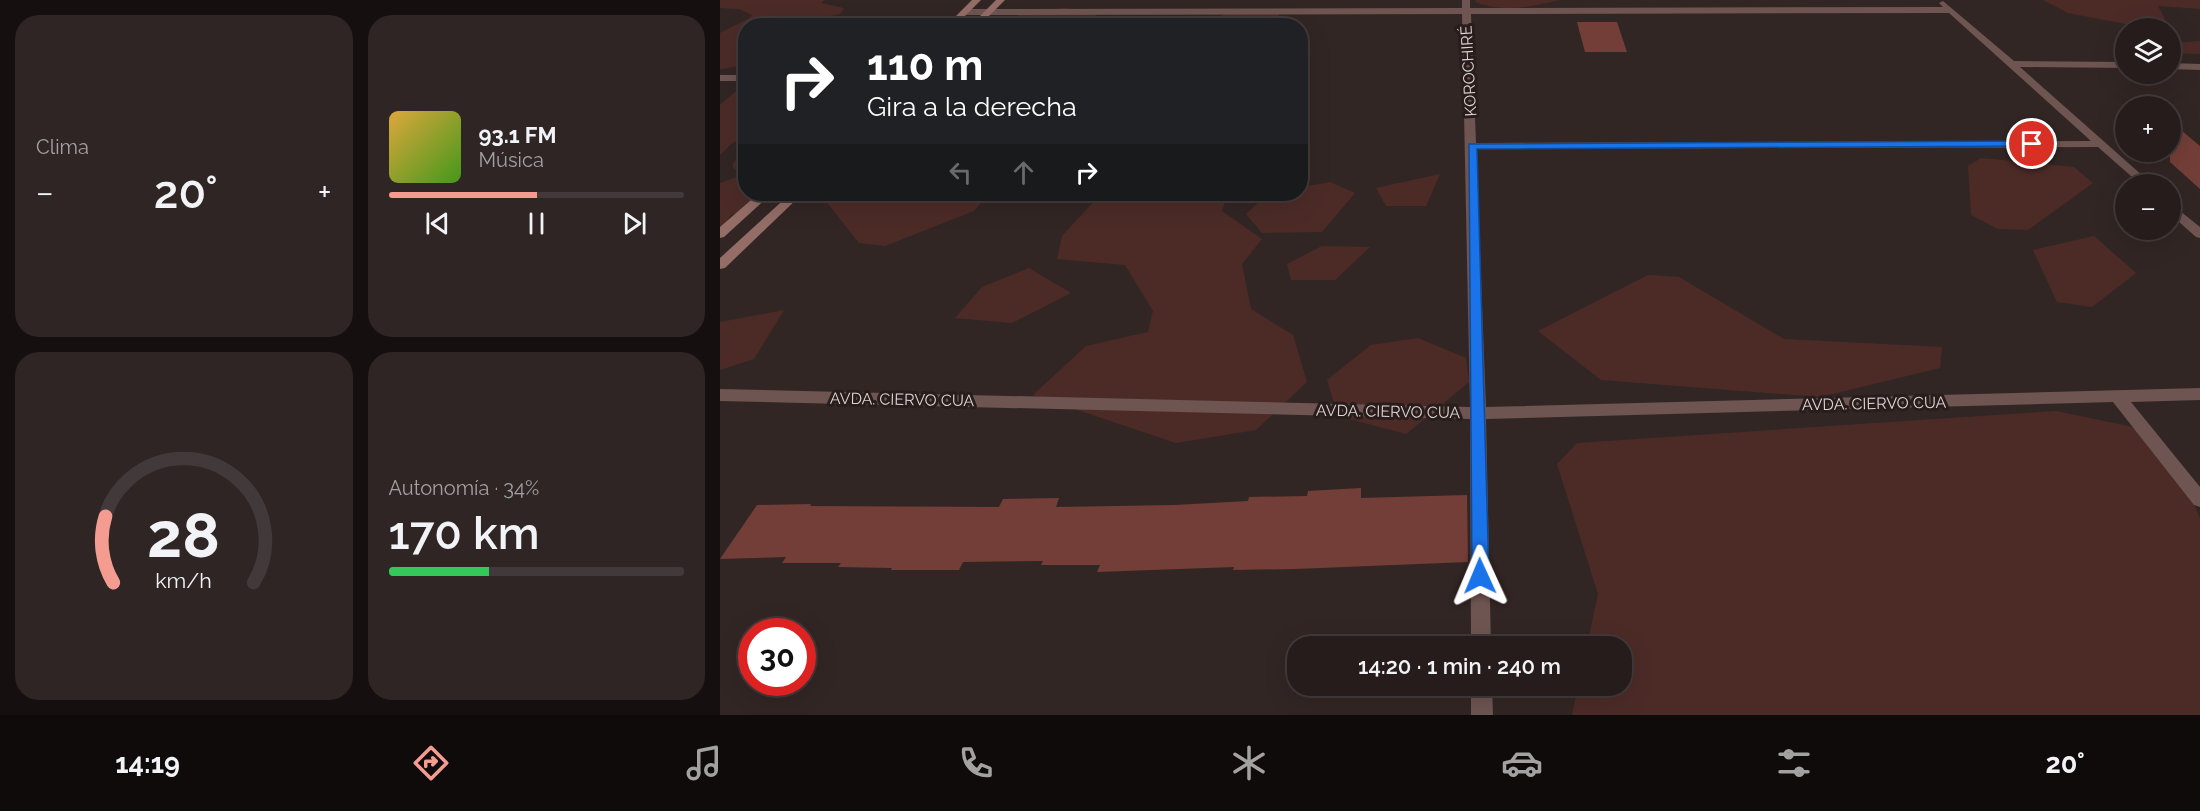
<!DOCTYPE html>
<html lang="es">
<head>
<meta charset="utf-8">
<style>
  body { margin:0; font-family:Raleway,sans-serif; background:#2e2524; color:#f1f3f6; height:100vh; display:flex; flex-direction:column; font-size:22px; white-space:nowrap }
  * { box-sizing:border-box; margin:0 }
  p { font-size:20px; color:#a4a1a3 }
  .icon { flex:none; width:33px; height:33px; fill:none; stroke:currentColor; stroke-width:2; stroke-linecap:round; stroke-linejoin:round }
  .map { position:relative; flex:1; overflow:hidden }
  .sheet { display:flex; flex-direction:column; gap:15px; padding:15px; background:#150f0f; width:720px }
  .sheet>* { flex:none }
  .guide { position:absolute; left:18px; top:18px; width:570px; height:183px; border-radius:24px; box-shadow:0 6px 24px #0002,0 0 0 2px #423a3a; background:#202124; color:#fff; overflow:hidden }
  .controls { position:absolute; left:1395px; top:18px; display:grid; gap:12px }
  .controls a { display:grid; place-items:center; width:66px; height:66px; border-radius:50%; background:#261c1b; box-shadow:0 6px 24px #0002,0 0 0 2px #423a3a; font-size:30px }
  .speed { position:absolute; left:18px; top:618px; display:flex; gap:12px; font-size:30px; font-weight:700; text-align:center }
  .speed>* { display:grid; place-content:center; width:78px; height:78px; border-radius:50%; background:#261c1b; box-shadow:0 6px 24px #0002,0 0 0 2px #423a3a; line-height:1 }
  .speed .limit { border:9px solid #d22; background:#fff; color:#111 }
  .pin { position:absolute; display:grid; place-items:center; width:51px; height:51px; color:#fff; margin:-26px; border:3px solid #fff; border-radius:50%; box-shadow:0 2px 6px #0007 }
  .me { position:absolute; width:66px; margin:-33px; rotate:359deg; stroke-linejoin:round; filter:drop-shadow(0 0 4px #0008) }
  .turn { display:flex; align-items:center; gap:21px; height:126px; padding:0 30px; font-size:27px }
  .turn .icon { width:78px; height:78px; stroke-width:2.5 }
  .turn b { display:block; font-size:42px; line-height:51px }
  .lanes { display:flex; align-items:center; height:57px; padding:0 30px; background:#0003; justify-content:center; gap:30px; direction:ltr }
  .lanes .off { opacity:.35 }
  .big { font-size:45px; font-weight:600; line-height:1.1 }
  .sheet .widget { flex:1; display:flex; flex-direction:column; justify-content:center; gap:9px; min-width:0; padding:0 21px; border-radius:24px; background:#2e2524 }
  .sheet .dial { align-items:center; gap:0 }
  .dial svg { height:156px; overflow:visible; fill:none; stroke:#423a3a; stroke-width:7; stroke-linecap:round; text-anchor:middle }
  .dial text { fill:#f1f3f6; stroke:none }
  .song { display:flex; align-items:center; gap:18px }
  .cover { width:72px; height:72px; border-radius:9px; background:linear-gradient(135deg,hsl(40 70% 55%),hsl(100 70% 35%)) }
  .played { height:6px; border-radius:3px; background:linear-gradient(90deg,#f59c90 50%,#423a3a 50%) }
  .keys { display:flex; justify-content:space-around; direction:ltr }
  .heat { display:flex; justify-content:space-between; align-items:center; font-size:33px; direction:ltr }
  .charge { height:9px; border-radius:4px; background:linear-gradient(90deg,#34c759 34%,#423a3a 0) }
  .sheet .tiles { flex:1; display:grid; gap:15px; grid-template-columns:repeat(2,1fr) }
  .trip { position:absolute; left:567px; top:636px; width:345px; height:60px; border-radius:24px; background:#261c1b; box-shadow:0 6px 24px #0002,0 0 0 2px #423a3a; font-weight:600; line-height:60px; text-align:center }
  .tab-bar { display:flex; height:96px; justify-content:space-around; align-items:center; background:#0f0b0b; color:#a4a1a3 }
  .tab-bar .icon { width:42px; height:42px }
  .tab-bar .selected { color:#f59c90 }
  .tab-bar b { font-size:27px; color:#f1f3f6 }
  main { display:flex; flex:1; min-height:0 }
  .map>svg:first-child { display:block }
</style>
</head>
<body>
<main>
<section class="sheet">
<div class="tiles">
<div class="widget"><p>Clima</p>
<div class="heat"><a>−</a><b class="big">20°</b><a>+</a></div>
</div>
<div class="widget">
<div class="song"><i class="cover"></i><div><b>93.1 FM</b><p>Música</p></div></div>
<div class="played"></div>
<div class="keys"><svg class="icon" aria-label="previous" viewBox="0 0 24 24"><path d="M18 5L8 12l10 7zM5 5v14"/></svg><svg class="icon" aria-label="pause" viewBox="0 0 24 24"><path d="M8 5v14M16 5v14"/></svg><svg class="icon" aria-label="next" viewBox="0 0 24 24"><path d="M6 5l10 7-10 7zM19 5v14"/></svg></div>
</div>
<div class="widget dial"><svg viewBox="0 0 100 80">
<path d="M14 69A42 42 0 1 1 86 69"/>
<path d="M14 69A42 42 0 0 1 10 35" stroke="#f59c90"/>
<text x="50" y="56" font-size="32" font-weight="700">28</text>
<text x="50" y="72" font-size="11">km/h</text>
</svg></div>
<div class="widget"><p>Autonomía · 34%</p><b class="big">170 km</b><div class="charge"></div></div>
</div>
</section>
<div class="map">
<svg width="1480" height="715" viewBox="0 0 1480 715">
  <rect width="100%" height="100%" fill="#322624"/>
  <g fill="#4c2b27">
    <polygon points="0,0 104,0 101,3 124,8 120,14 74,25 26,26 25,66 0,69 0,33 28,19 32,15 19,9 0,8"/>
    <path d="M 756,0 L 840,0 C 810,7 784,13 755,2 Z"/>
    <polygon points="1323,0 1480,0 1480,9 1438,6 1447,23 1411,25 1348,13"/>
    <polygon points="345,8 376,12 375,24 282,26 305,11"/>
    <polygon points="517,9 559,14 558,25 444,26 450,21 486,22"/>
    <polygon points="1480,41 1480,54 1451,53 1451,43"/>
    <polygon points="25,88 25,136 11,144 0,155 0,105 15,92"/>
    <polygon points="25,151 26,194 43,194 30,207 10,216 0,231 0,183 17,177 19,173 13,167 13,163"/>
    <polygon points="1261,158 1354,167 1373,183 1308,230 1278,229 1251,215 1248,166"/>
    <polygon points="720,174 706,206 666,206 656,188"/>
    <polygon points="610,182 635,193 602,232 542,233 526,214 547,194 580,194 581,187"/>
    <polygon points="111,194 268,194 254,211 165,246 139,243 105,200"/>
    <polygon points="443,194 508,194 502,211 542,239 522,264 531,309 573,335 587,382 536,430 456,443 313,395 366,346 428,332 433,311 405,265 337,259 342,236 377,198 439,197"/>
    <polygon points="1374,236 1416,273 1372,307 1337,302 1313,250"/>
    <polygon points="602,246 650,247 615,280 571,280 567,264"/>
    <polygon points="309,268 351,293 292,323 235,318 262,287"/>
    <polygon points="928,275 959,277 1064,339 1222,347 1220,368 1100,397 881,380 818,331"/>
    <polygon points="64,310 34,359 0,370 0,322"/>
    <polygon points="698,338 746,358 749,382 686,434 618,416 607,380 651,345"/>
    <polygon points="1336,411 1413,427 1451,454 1480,518 1480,715 852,715 858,686 902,686 902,646 867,646 878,594 837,464 857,443"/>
  </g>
  <g fill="#733e37">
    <polygon points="857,22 897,22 907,52 865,52"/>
    <polygon points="1450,121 1480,146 1480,189 1450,162"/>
    <polygon points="641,488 641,498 747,495 748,562 575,569 513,570 514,567 377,572 380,565 321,565 323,561 243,562 239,570 171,570 172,568 118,567 121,563 62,563 66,557 0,559 37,505 91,504 90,506 279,507 283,499 339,498 336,507 455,505 528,501 529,497 587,496 588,491"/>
  </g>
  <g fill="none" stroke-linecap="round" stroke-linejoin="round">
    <g fill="#6e5551" fill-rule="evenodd">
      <path d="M 742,0 L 750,0 L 750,8 L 1223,7 L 1219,3 L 1223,1 L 1294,61 L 1406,62 L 1406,68 L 1300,67 L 1432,184 L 1420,184 L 1378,147 L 756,149 L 766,407 L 1480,388 L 1480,400 L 1411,402 L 1480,487 L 1480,507 L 1474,505 L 1393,402 L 766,419 L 771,646 L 751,646 L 750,419 L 0,401 L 0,389 L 750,407 L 742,14 L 244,15 L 240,12 L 244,9 L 742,8 ZM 1229,13 L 1371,141 L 756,143 L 751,14 Z"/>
      <polygon points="1450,63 1480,64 1480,70 1450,69"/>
      <rect x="0" y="75" width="26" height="6"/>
      <polygon points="1450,203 1480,227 1480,238 1476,237 1450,214"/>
      <polygon points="751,686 772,686 773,715 751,715"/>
    </g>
    <g fill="#946d67" fill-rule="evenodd">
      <polygon points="252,0 261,0 235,26 226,26"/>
      <polygon points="276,0 285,0 259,26 250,26"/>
      <polygon points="38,194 51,194 4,237 0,238 0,227"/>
      <polygon points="70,194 82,194 5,268 0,269 0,258"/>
    </g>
  </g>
  <polygon fill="#1a73e8" stroke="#114b97" stroke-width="1.5" points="1312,141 1317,144 1316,146 757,149 769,576 767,582 760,584 754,582 752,576 749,144"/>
  <g text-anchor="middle" stroke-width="6" stroke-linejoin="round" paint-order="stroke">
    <g font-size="16" fill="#ddd5d4" stroke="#281d1b">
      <text transform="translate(748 71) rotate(-93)" y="6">KOROCHIRÉ</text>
      <text transform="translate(182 399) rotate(1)" y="6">AVDA. CIERVO CUA</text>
      <text transform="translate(1154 403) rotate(-1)" y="6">AVDA. CIERVO CUA</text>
      <text transform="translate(668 411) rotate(1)" y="6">AVDA. CIERVO CUA</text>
    </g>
  </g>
</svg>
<div class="controls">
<a><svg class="icon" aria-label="layers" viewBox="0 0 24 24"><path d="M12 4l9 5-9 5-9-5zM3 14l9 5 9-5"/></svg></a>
<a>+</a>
<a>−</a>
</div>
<div class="speed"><div class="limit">30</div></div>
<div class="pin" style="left:1312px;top:144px;background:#d93025"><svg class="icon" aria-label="arrive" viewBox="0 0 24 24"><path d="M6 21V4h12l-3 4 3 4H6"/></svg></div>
<svg class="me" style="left:760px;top:576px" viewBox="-20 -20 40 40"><path d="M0-17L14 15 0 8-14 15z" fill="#1a73e8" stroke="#fff" stroke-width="4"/></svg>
<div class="trip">14:20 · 1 min · 240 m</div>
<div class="guide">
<div class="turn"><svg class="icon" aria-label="right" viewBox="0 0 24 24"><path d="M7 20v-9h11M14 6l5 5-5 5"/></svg><div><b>110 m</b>Gira a la derecha</div></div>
<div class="lanes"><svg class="icon off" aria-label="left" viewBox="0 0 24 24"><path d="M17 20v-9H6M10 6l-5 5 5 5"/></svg><svg class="icon off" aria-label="ahead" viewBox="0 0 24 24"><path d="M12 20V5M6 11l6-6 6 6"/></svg><svg class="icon" aria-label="right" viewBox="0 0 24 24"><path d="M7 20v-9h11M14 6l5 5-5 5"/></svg></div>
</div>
</div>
</main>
<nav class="tab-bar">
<b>14:19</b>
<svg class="icon selected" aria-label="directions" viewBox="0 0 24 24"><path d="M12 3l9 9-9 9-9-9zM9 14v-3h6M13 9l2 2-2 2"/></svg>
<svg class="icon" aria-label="music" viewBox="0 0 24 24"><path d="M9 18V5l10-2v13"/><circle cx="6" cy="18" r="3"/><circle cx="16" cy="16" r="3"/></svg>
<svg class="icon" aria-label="phone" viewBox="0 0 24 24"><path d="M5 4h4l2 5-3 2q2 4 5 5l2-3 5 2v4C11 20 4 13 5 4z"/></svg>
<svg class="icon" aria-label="climate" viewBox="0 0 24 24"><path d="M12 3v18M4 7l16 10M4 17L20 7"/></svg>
<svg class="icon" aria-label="car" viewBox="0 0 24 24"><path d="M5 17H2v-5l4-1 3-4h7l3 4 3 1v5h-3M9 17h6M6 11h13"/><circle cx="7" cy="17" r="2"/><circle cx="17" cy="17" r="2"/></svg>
<svg class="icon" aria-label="filters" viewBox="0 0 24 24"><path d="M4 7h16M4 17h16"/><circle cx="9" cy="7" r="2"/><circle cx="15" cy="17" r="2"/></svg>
<b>20°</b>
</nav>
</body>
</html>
